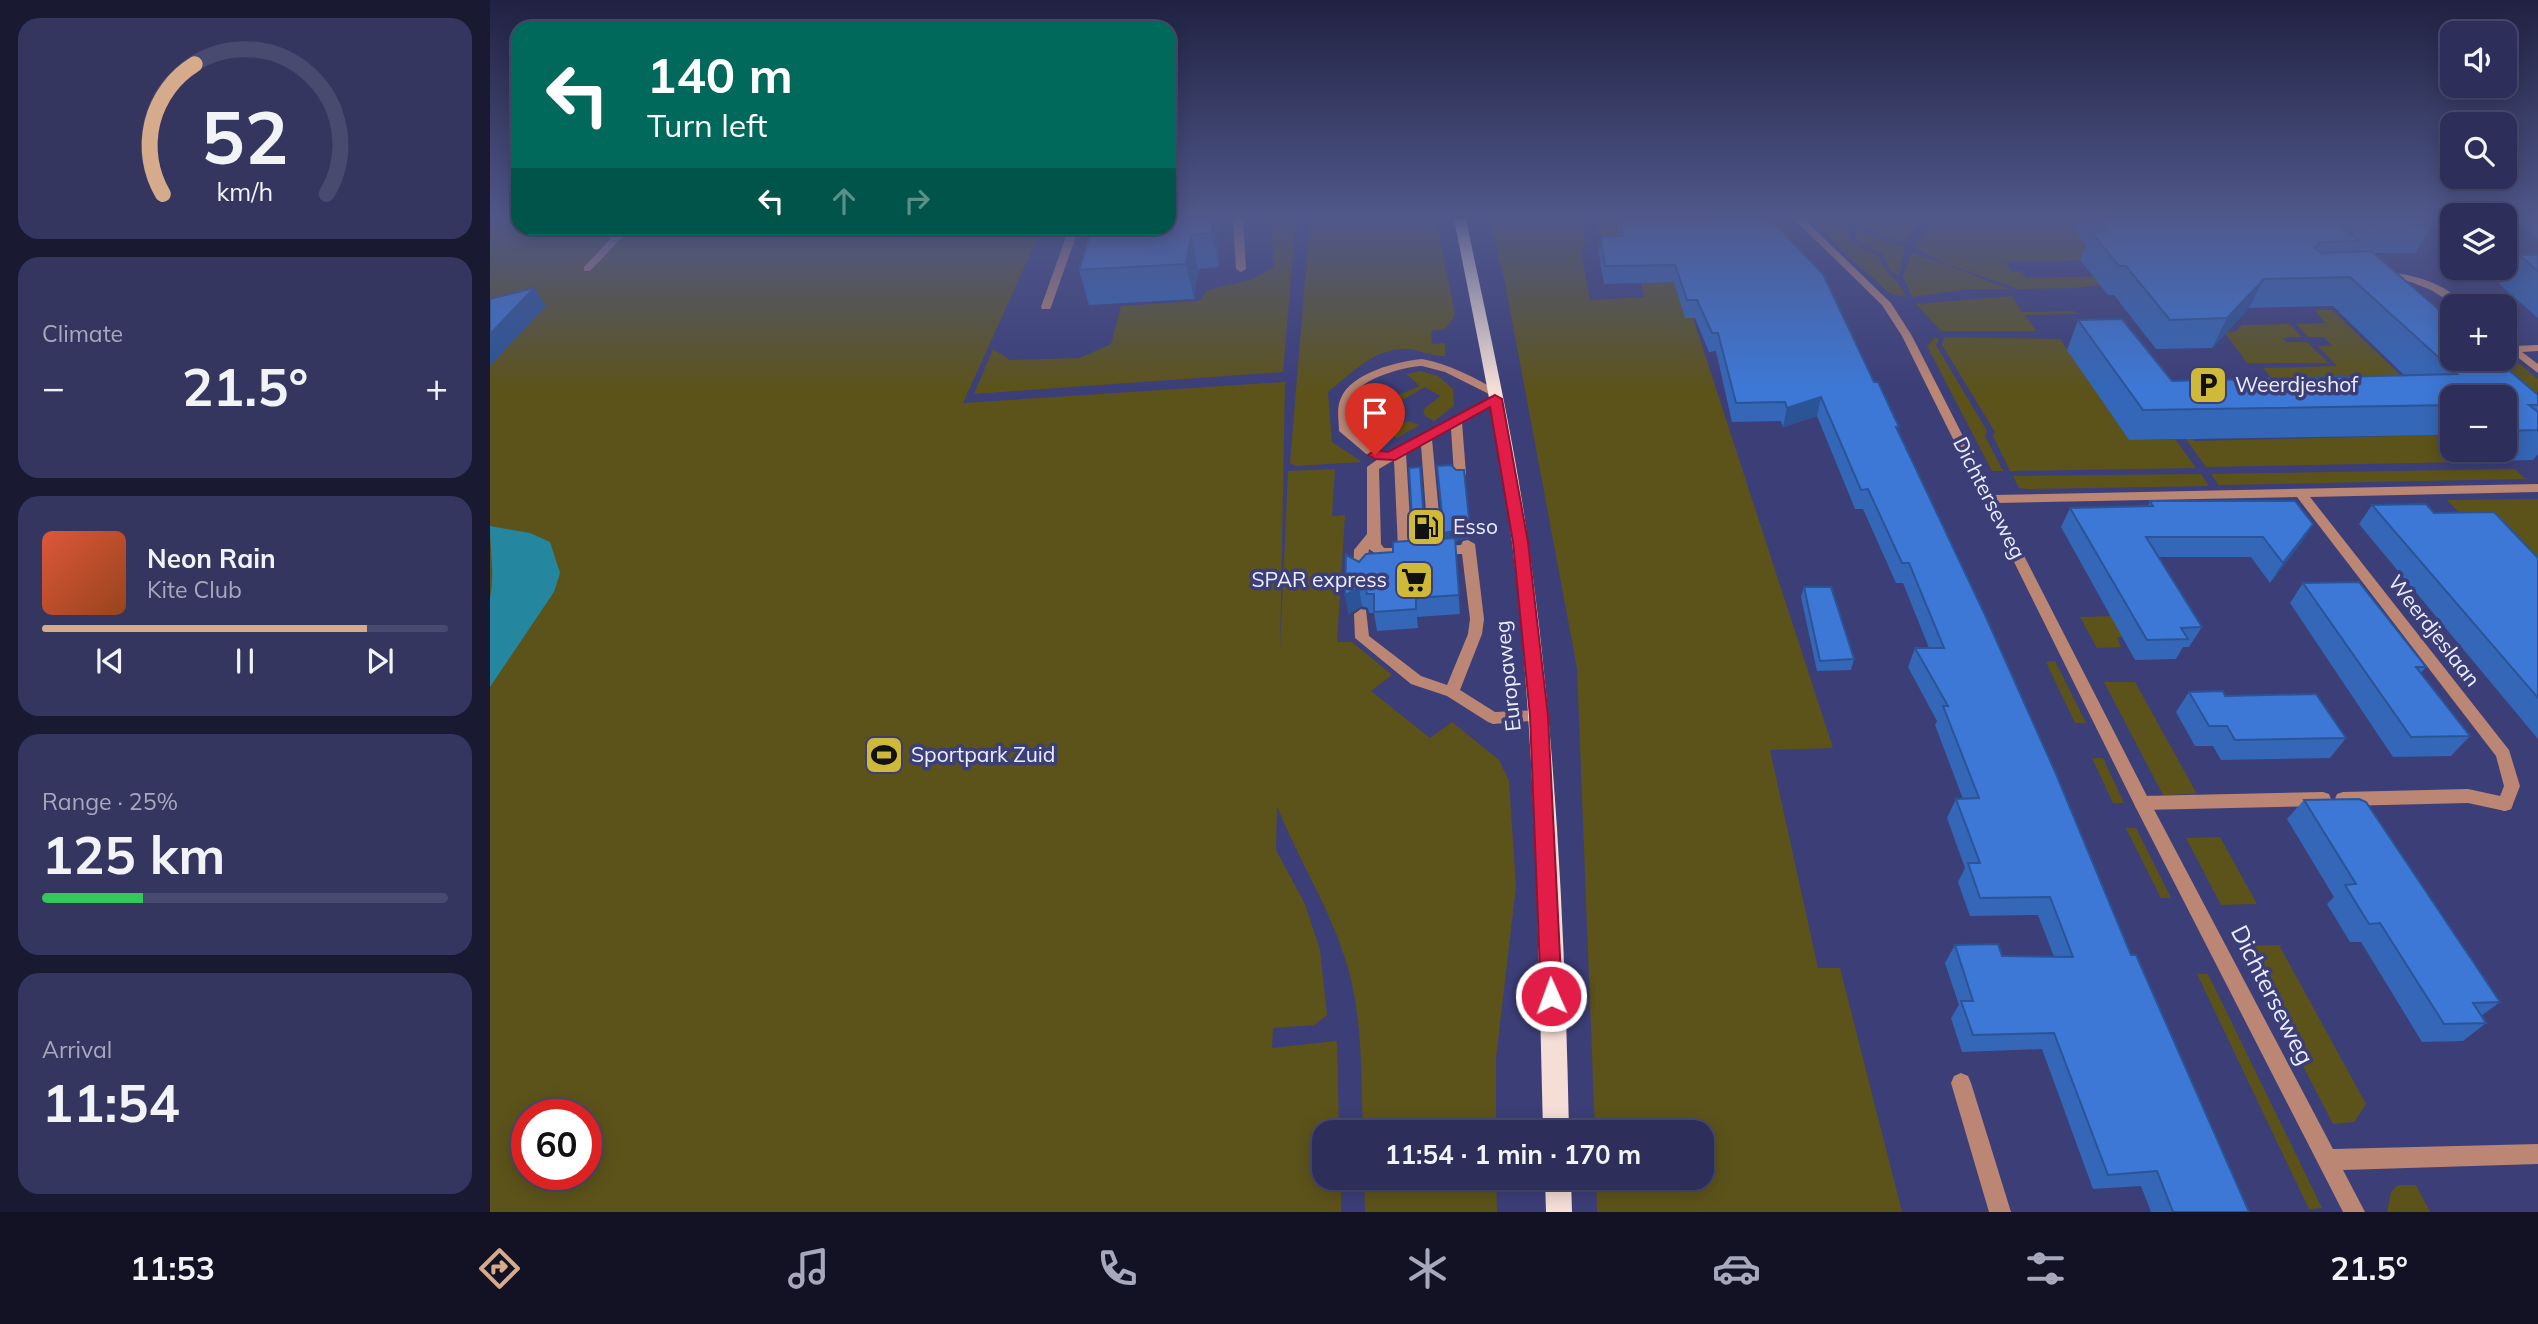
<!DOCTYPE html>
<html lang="en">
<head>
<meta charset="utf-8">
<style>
  body { margin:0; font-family:Mulish,sans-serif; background:#353660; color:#f1f3f6; height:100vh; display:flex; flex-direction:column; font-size:26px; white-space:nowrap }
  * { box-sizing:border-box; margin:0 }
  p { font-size:23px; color:#a7a8bb }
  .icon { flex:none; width:38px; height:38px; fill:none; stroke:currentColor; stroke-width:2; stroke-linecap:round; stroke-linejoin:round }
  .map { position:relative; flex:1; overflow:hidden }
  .details { display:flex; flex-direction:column; gap:18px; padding:18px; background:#191932; width:490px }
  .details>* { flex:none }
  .banner { position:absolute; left:21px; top:21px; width:665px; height:214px; border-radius:21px; box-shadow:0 4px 18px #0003,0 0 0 2px #484a70; background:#00695c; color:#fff; overflow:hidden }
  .controls { position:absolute; left:1950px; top:21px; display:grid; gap:14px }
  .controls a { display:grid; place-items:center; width:77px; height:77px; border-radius:14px; background:#2d2e5a; box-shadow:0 4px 18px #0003,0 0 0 2px #484a70; font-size:35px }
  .speed { position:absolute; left:21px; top:1099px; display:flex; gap:14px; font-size:35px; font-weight:700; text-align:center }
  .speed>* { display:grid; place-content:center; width:91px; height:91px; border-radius:50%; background:#2d2e5a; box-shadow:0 4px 18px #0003,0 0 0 2px #484a70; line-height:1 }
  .speed .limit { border:10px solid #d22; background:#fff; color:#111 }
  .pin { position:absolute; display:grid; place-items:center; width:60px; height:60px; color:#fff; margin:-72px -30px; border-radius:50% 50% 50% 0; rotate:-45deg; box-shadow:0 0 7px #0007 }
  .pin .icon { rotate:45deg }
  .me { position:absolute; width:77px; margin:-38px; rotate:358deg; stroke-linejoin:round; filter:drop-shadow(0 0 5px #0008) }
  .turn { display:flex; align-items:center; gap:24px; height:147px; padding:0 21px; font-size:32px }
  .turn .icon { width:91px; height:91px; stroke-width:2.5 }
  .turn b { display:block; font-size:49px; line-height:60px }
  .lanes { display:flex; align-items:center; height:66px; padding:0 21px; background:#0003; justify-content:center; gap:35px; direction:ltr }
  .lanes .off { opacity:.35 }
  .big { font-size:52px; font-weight:700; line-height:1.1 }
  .details .widget { flex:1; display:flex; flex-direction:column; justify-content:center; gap:10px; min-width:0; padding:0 24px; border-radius:21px; background:#353660 }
  .details .dial { align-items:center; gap:0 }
  .dial svg { height:182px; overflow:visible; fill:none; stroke:#484a70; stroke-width:7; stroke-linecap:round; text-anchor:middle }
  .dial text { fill:#f1f3f6; stroke:none }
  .song { display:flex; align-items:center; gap:21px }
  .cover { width:84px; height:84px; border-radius:10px; background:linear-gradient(135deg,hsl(10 70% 55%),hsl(20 70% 35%)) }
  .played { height:7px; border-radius:4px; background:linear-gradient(90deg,#d6ab8b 80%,#484a70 80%) }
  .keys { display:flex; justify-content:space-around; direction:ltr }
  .heat { display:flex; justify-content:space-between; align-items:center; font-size:38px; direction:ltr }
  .charge { height:10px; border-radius:5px; background:linear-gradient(90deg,#34c759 25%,#484a70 0) }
  .trip { position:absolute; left:822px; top:1120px; width:402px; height:70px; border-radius:21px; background:#2d2e5a; box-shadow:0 4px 18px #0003,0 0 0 2px #484a70; font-weight:700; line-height:70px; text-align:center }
  .dock { display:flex; height:112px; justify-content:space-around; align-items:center; background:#121224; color:#a7a8bb }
  .dock .icon { width:49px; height:49px }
  .dock .active { color:#d6ab8b }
  .dock b { font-size:32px; color:#f1f3f6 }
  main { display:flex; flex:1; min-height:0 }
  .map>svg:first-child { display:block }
</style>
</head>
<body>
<main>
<section class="details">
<div class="widget dial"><svg viewBox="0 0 100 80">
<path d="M14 69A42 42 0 1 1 86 69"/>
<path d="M14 69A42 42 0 0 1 28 12" stroke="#d6ab8b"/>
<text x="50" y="56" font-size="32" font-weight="700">52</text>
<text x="50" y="72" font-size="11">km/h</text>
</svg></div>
<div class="widget"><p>Climate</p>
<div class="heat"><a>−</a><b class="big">21.5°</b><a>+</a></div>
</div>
<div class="widget">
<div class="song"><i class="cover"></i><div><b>Neon Rain</b><p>Kite Club</p></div></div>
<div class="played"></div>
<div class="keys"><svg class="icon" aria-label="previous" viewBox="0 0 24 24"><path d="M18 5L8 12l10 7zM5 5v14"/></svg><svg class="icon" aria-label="pause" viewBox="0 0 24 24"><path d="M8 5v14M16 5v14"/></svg><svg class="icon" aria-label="next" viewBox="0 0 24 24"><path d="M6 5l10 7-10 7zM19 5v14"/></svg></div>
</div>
<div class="widget"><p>Range · 25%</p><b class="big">125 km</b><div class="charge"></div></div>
<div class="widget"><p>Arrival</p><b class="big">11:54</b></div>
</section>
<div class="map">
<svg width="2048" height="1212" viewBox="0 0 2048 1212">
  <rect width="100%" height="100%" fill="#3c3e78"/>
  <g fill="#5c531b" fill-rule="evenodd">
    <path d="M 0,219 L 28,219 L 28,228 L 552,228 L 473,403 L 795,382 L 790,650 L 798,471 L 845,469 L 842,516 L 855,515 L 847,642 L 862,642 L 902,675 L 881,691 L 940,738 L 962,722 L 1009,760 L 1019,781 L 1026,886 L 1006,1058 L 1006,1132 L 873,1132 C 871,1077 873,1021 858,968 C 842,911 809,861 787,806 L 786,850 L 815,904 L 830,950 L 837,1015 L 824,1025 L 783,1028 L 782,1048 L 847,1041 L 849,1132 L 835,1132 L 835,1178 L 851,1178 L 851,1212 L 0,1212 ZM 37,1115 L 96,1115 L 96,1174 L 37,1174 Z"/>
    <polygon points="780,219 806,219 793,372 484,394 503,349 520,360 590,358 621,344 631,306 709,301 718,290 760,280 784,267"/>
    <path d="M 820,219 L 946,219 L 965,315 L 955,329 L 941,331 L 942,344 L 955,343 L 955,356 C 942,357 931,350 918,349 C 885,347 862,373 838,392 L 842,442 L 872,462 L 806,466 L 800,463 Z"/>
    <polygon points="999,219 1090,219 1096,245 1091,251 1100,300 1154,297 1146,263 1113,254 1106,219 1283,219 1303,237 1249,242 1195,318 1203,318 1343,748 1280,750 1328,968 1350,968 1412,1212 1107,1212 1106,1178 1213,1178 1213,1132 1105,1132 1087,668 1015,283"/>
    <path d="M 1319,219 L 1338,219 L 1355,224 L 1363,243 L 1388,255 C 1397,278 1407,275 1416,297 L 1399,293 Z"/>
    <polygon points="1347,219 1436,219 1415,243"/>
    <polygon points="1445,219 1689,219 1709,224 1582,226 1608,260 1516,262 1522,271 1531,271 1536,278 1621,276 1620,280 1610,285 1588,288 1528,289 1454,263 1426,248 1428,240"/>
    <polygon points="1363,228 1415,247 1409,275 1401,272 1393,255 1369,243"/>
    <polygon points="1422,252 1520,289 1480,289 1422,297 1413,276"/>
    <polygon points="1522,296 1532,312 1585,311 1587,314 1535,315 1546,331 1451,331 1426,304"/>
    <polygon points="1825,310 1842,310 1937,400 1804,404 1773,368 1847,366 1828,346 1842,346 1834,337 1818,337 1806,324 1835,323"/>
    <polygon points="1800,324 1812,337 1793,338 1796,342 1817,342 1839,363 1757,363 1735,333 1746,331 1752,325"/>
    <polygon points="1445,337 1449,340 1446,345 1497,431 1495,436 1513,471 1502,471 1437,346"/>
    <polygon points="1454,337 1570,339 1639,440 1686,440 1706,468 1520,471 1503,436 1505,432 1452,345"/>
    <polygon points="2014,351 2048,379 2048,399 2001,359 2014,359"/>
    <polygon points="931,371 948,376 963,389 964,406 944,421 935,416 933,410 950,396 935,387 909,402 904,397 930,386 916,374"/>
    <polygon points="885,387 905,404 881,419 898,429 918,421 930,425 907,438 882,429 871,412 873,400"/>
    <polygon points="1690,431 1697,431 1704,441 1951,435 1962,450 1977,462 1716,467"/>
    <polygon points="2025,469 2035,479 1729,485 1721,474"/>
    <polygon points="1711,474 1719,486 1537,489 1529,488 1523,476"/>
    <polygon points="2048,499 2048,595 1957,500"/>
    <polygon points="1625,616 1637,637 1627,637 1631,647 1607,648 1590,617"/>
    <polygon points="1565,661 1596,723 1585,723 1556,662"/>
    <polygon points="1614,682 1645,682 1707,794 1673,795"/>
    <polygon points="1602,758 1613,758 1634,803 1623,803"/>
    <polygon points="1636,828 1646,828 1681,898 1671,898"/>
    <polygon points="1730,837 1767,904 1731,905 1696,838"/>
    <polygon points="1789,945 1876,1104 1864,1122 1843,1124 1751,946"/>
    <polygon points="1707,974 1718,974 1832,1208 1819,1209"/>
    <polygon points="874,1178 1006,1178 1007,1212 875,1212"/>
    <polygon points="1908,1185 1926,1185 1940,1212 1897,1212 1901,1192"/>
  </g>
  <path fill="#24869f" d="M 0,526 L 40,533 L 60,542 L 70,573 L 64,592 L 0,687 L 0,597 C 5,576 0,550 0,526 Z"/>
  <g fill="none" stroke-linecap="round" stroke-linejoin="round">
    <g fill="#bb8674" fill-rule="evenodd">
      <polygon points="743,219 753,219 756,269 751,272 746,269"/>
      <polygon points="131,228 141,228 100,271 94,271 94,267"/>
      <polygon points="579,228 589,228 561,307 560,309 552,309 551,307"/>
      <path d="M 932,359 C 960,364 983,377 1008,391 L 1010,393 L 1006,396 L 1011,399 L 972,422 L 976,474 L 974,477 L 966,477 L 964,474 L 961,429 L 942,439 L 952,546 L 971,545 L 973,541 L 978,540 L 985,544 L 994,619 L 992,634 L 970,690 L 1005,712 L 1049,710 L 1054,712 L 1057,716 L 1054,720 L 1003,724 L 998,722 L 957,696 L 921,684 L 865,638 L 864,614 L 871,609 L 876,610 L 879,636 L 931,676 L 957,685 L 978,634 L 980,619 L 972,554 L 946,555 L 939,551 L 931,445 L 916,454 L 922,553 C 911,562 890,558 879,549 L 875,576 L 870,578 L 863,573 L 864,550 L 877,534 L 877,467 L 888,459 L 881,458 L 849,431 C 849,421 846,408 851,398 C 861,373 908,361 932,359 ZM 932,366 L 955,372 L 1003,396 L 899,453 L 889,452 L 861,430 C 860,420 858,406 862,397 C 872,378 913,367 932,366 ZM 904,460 L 908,548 L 894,548 L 891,544 L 889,469 Z"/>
      <polygon points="1978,789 2015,797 2021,799 2023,804 2021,809 2015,811 1978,803 1853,806 1847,804 1845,799 1847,794 1853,792"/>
      <polygon points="1833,792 1839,794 1841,799 1839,804 1833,806 1652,810 1646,808 1644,803 1646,798 1652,796"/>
      <polygon points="1471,1073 1478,1076 1481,1083 1521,1212 1499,1212 1461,1083 1464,1076"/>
    </g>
    <g fill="#bb8674" fill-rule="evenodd">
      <polygon points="1304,219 1314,219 1401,303 1422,336 1503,495 2048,484 2048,492 1820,497 2019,750 2030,786 2021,809 2015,811 2009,809 2007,804 2014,786 2006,756 1807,497 1507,503 1658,798 1843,1149 2048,1144 2048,1164 1853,1170 1875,1212 1853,1212 1646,808 1412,336 1392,305"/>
      <path d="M 1891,272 C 1922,273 1955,283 1977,306 L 1966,306 L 1941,290 L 1921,282 L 1887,277 L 1887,273 Z"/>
      <polygon points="2048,345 2048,351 2032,352 2048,364 2048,373 2017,349 2022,346"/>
    </g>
    <g fill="#f4ded6" fill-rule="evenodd">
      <path d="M 964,219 L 976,219 C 998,326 1023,433 1038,541 C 1066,736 1075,936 1079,1132 L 1053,1132 C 1048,935 1046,737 1022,542 C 1008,433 985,326 964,219 Z"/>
      <polygon points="1055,1178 1081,1178 1082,1212 1056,1212"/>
    </g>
  </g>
  <g fill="#3467b8">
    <polygon points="728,219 729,267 708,269 704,299 599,305 589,270"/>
    <polygon points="1584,219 1962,219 1962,221 1940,223 1942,225 1925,253 1884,253 2048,395 2048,454 2043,460 1977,462 1965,450 2014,450 2014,397 1962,397 1962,447 1950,435 1639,440 1577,350 1588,320 1682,381 1915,376 1843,306 1759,308 1722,348 1666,349 1624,295 1618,295 1590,260 1596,245 1582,226"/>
    <polygon points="2014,219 2048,219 2048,238 2031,225 2014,226"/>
    <polygon points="1129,220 1384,382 1409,427 1407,431 1641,955 1759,1212 1661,1212 1651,1186 1603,1189 1552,1049 1472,1052 1461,1018 1469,1005 1455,963 1465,945 1512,956 1564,957 1548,915 1480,916 1468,882 1475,868 1457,818 1466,799 1473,799 1445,725 1447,721 1418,667 1425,648 1439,648 1413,583 1406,583 1373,509 1365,509 1327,416 1293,427 1291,421 1242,422 1226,351 1219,352 1205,318 1195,318 1184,282 1114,284 1109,254 1110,237 1128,236"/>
    <polygon points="2029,255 2048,255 2048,318 2009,284"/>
    <polygon points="947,466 980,528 980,538 965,541 970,614 927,617 928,628 887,631 884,613 879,613 878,608 872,606 858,614 869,562 903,552 923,541 919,468 930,467 936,540 954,539"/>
    <polygon points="1660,501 1823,524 1810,544 1780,583 1761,557 1668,557 1712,627 1699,647 1693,647 1686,659 1645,660 1571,527 1580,508 1658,506"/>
    <polygon points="1882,505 1944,513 2048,558 2048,739 1869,524"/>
    <polygon points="1813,583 1936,667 1931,673 1980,736 1961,756 1903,757 1800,603"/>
    <polygon points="1314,587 1364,659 1361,670 1327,671 1311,597"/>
    <polygon points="1699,692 1735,696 1856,738 1840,758 1731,760 1723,746 1705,746 1686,712"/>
    <polygon points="1814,800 2010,1002 1991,1016 1996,1023 1973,1041 1932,1042 1871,942 1860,942 1837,904 1844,897 1797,819"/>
  </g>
  <g fill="#2b5496">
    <polygon points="722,219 728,219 729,267 722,233"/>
    <polygon points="701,235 708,269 704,299 696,264"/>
    <polygon points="1774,279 1759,308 1722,348 1737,318"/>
    <polygon points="44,288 56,306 0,366 0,334"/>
    <polygon points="1331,397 1327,416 1293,427 1297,408"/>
    <polygon points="1823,524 1810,544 1780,583 1793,563"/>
    <polygon points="980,528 980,538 954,543 954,533"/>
    <polygon points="869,588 872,606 858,614 855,595"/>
  </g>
  <g fill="#3d78d6" stroke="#2b5496" stroke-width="2">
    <polygon points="679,219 722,219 722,233 701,235 696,264 589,270 602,228 679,228"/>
    <polygon points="1280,219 1333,274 1384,382 1388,382 1409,427 1406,427 1495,615 1566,774 1641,955 1646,955 1759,1212 1683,1212 1667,1171 1618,1175 1564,1033 1483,1035 1471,1001 1483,1001 1465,945 1508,944 1512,956 1583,957 1560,897 1490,898 1478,863 1490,863 1466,799 1489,798 1453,706 1458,706 1425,648 1454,648 1419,563 1412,563 1378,489 1371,490 1331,397 1297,408 1295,402 1246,403 1228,333 1222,333 1207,300 1197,300 1185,265 1115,266 1110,237 1133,236 1129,220"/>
    <polygon points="1609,219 1935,219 1942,225 1852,226 1869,241 1831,242 1824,248 1832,253 1881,251 1962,321 1962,359 2006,359 2048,395 2048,405 2039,405 2048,412 2048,430 2014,431 2014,397 1962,397 1962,405 1653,410 1588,320 1632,319 1682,381 1967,374 1860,277 1774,279 1737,318 1680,320 1636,266 1629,266 1601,232 1620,231"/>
    <polygon points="2029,255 2048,255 2048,271"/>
    <polygon points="44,288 0,334 0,299"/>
    <polygon points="961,465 966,470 974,470 980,528 954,533 947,466"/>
    <polygon points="930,467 935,534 923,535 919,468"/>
    <polygon points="1660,501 1805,501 1823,524 1793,563 1773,537 1656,537 1712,627 1691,628 1698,639 1657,640 1580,508 1663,506"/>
    <polygon points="1936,504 1944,513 2004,512 2048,558 2048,698 1882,505"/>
    <polygon points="965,538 969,595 926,598 926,609 884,612 884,594 877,594 876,589 869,588 855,595 856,555 869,562 876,554 903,552 903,542"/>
    <polygon points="1869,582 1936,667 1926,667 1980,736 1921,737 1813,583"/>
    <polygon points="1314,587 1341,587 1364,659 1330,661"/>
    <polygon points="1733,691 1735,696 1826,694 1856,738 1745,740 1737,726 1719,726 1699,692"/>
    <polygon points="1869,799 1876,802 2010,1002 1983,1003 1996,1023 1954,1024 1890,923 1879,924 1855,885 1866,884 1814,800"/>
  </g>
  <linearGradient id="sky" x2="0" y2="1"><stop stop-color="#212242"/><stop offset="0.56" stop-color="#50588b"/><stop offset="1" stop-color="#50588b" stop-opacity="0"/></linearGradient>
  <rect width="2048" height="389" fill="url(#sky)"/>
  <polygon fill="#e11d48" stroke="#92132f" stroke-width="2" points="1005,395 1012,399 1038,542 1058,716 1072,996 1069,1004 1061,1007 1054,1004 1051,996 1040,716 1023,542 1000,407 905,460 885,459 878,455 885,450 898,452"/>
  <defs>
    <symbol id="parking-square" viewBox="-11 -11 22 22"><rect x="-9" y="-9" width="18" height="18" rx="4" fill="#ceb938" stroke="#3c3e78"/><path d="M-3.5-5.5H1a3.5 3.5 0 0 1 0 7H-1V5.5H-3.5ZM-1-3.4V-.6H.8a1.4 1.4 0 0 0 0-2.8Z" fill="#111"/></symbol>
    <symbol id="fuel-square" viewBox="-11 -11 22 22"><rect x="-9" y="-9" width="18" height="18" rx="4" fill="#ceb938" stroke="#3c3e78"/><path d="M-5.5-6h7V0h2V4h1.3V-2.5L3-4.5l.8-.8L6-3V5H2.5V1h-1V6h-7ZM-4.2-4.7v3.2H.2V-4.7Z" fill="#111"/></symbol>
    <symbol id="supermarket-square" viewBox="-11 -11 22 22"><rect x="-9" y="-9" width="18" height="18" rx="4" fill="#ceb938" stroke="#3c3e78"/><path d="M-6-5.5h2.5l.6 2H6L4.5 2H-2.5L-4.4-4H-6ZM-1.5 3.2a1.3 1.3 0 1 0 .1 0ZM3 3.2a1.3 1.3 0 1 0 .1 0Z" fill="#111"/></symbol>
    <symbol id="stadium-square" viewBox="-11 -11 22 22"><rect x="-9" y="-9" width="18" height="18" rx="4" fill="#ceb938" stroke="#3c3e78"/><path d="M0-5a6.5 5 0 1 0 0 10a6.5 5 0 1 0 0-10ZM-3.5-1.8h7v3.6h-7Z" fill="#111"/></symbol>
  </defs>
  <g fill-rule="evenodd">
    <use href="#parking-square" x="1696" y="363" width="44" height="44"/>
    <use href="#fuel-square" x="914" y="505" width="44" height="44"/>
    <use href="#supermarket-square" x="902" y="558" width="44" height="44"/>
    <use href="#stadium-square" x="372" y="733" width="44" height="44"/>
  </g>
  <g text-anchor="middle" stroke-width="7" stroke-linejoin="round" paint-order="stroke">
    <g font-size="21" fill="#eceefd" stroke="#3c3e78" text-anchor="start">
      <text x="1745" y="392">Weerdjeshof</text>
      <text x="963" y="534">Esso</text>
      <text x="897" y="587" text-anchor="end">SPAR express</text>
      <text x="421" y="762">Sportpark Zuid</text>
    </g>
    <g font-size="21" fill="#eceefd" stroke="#3c3e78">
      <text transform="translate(1499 498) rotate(63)" y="7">Dichterseweg</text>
      <text transform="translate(1944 631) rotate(52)" y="7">Weerdjeslaan</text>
      <text transform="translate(1018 676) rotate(-96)" y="7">Europaweg</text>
    </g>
    <g font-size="24" fill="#eceefd" stroke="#3c3e78">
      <text transform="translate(1782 995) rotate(63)" y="8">Dichterseweg</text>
    </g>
  </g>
</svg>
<div class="controls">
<a><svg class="icon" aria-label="sound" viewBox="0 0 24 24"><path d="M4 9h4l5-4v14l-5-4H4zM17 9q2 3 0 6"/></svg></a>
<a><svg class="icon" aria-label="search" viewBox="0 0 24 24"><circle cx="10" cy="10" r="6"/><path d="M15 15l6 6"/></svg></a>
<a><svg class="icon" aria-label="layers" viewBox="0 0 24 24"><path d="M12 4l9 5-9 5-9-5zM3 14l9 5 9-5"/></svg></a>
<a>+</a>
<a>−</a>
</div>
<div class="speed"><div class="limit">60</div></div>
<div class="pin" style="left:885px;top:455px;background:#d93025"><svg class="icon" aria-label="arrive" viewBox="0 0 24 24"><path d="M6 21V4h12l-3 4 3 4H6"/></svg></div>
<svg class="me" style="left:1061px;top:996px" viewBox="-20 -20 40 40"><circle r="17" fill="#e11d48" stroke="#fff" stroke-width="3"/><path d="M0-11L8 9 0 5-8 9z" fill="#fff"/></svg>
<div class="trip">11:54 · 1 min · 170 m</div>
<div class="banner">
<div class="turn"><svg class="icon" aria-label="left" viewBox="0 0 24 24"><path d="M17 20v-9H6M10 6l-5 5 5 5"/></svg><div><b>140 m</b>Turn left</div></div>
<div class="lanes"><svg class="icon" aria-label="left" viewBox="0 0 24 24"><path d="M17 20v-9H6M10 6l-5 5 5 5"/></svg><svg class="icon off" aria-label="ahead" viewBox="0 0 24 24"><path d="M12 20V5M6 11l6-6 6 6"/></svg><svg class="icon off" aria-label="right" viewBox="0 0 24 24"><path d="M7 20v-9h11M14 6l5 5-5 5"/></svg></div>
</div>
</div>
</main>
<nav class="dock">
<b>11:53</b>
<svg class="icon active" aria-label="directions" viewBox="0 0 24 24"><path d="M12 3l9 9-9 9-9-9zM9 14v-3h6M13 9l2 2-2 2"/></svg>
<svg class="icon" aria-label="music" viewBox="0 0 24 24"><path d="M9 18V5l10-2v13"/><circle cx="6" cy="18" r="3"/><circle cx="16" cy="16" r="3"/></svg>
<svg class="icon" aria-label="phone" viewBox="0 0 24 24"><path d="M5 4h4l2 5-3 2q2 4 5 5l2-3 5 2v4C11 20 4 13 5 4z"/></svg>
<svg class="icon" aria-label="climate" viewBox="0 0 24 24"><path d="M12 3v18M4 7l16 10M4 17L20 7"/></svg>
<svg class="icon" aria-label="car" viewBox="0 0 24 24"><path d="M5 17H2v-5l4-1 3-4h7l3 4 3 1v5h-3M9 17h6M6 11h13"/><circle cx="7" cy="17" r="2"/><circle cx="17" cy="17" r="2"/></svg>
<svg class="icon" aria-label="filters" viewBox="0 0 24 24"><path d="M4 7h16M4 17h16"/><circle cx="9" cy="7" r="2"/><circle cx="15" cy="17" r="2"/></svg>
<b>21.5°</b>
</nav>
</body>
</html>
